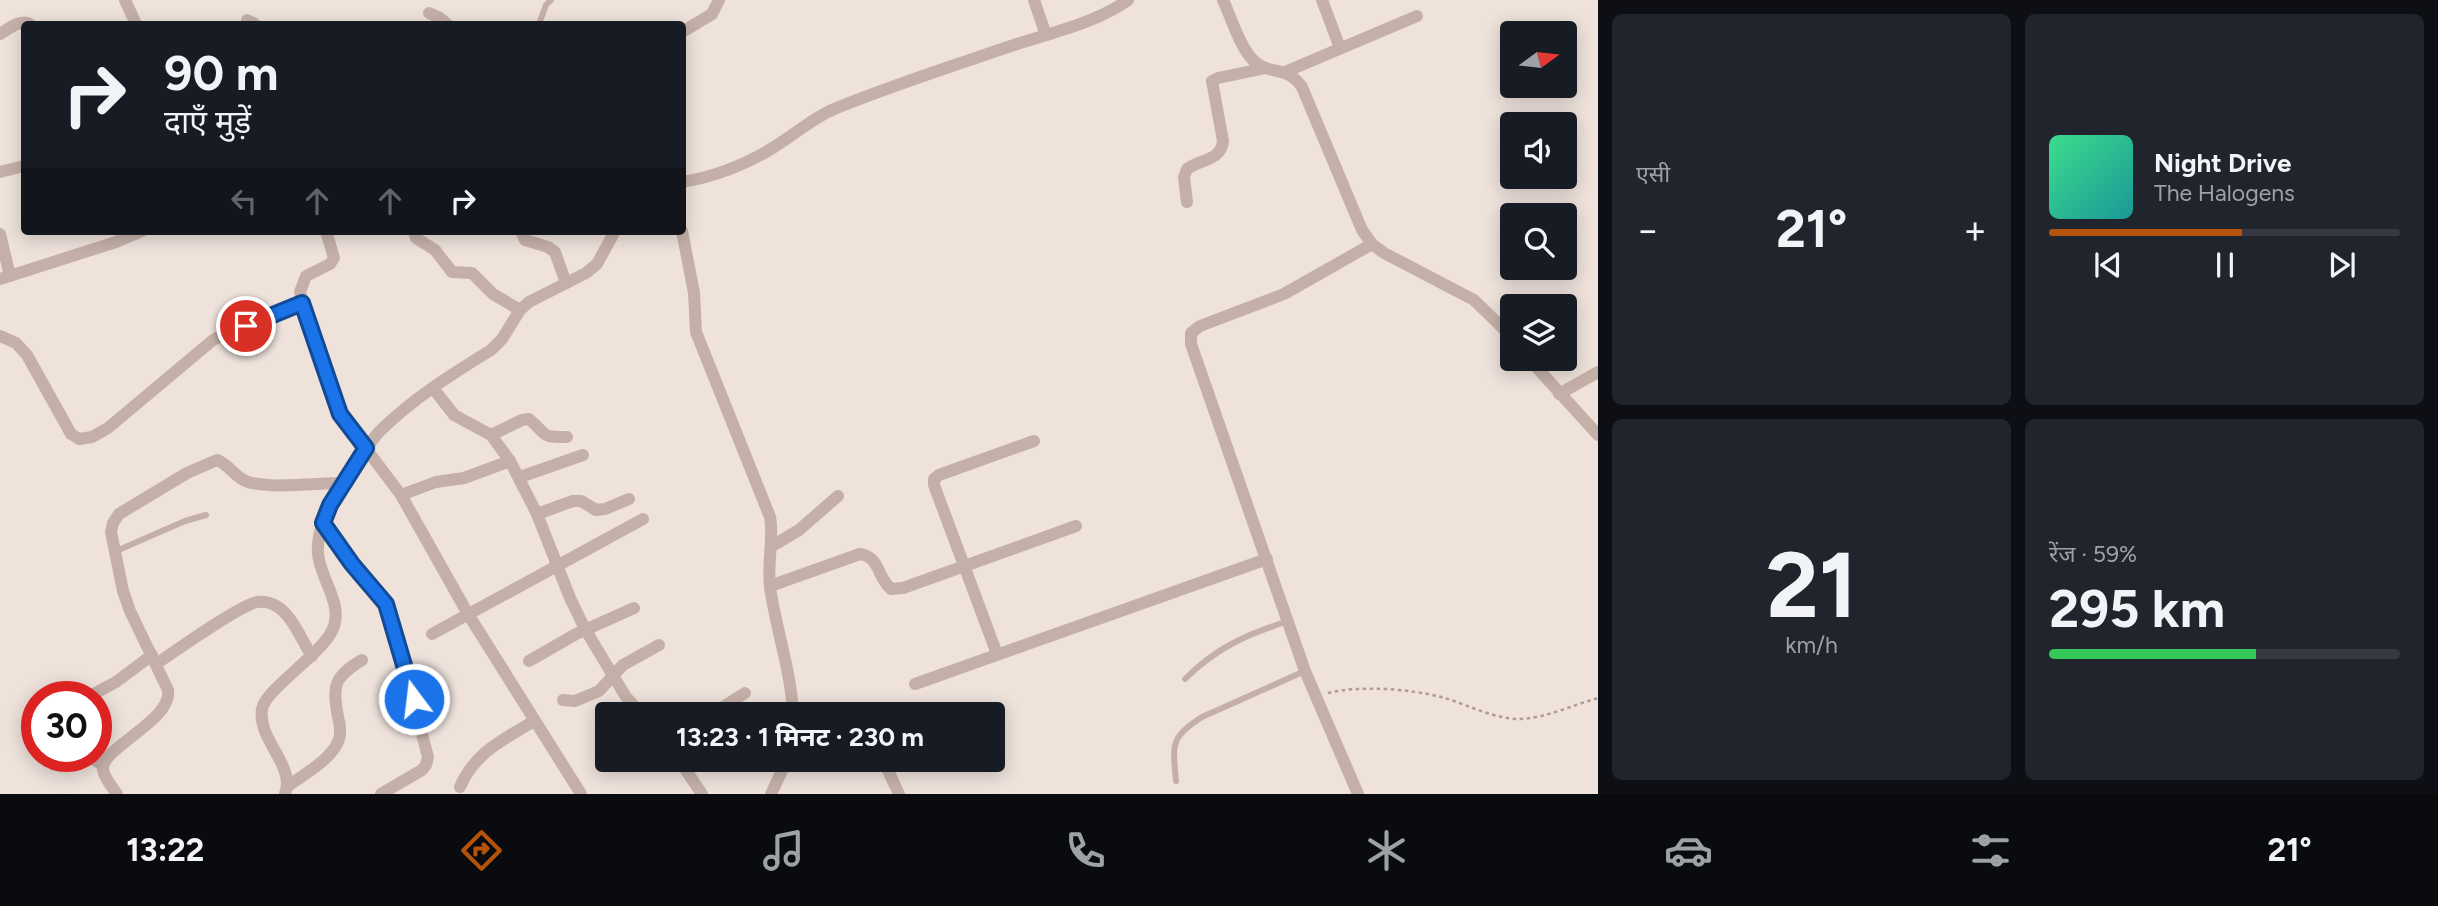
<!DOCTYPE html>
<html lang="hi">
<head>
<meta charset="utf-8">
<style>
  body { margin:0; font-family:Figtree,"Noto Sans Devanagari",sans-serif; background:#20242c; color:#f1f3f6; height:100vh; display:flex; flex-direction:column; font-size:26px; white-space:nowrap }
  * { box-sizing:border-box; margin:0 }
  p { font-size:23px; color:#9ea1a6 }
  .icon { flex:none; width:38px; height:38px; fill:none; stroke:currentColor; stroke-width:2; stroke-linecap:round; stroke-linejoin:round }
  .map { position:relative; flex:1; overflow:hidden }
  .details { display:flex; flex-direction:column; gap:14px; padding:14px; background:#0d0f14; width:840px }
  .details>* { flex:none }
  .top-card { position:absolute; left:21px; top:21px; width:665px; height:214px; border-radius:7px; box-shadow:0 4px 18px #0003; background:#171b24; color:#f1f3f6; overflow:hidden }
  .needle { width:46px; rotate:75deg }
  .buttons { position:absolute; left:1500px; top:21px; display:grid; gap:14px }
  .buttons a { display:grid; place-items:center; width:77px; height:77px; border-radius:7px; background:#171b24; box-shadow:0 4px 18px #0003; font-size:35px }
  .speed { position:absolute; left:21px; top:681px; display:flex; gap:14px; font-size:35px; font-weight:700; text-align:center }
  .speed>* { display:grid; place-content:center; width:91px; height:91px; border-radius:50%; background:#171b24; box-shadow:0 4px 18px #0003; line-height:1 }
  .speed .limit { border:10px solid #d22; background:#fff; color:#111 }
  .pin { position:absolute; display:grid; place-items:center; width:60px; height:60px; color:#fff; margin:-30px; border:4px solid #fff; border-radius:50%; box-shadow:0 2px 7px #0007 }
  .me { position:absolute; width:77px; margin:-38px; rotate:345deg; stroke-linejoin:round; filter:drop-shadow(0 0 5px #0008) }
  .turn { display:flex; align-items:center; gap:24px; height:147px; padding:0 28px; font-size:32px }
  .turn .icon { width:91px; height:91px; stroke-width:2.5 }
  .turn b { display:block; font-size:49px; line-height:60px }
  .lanes { display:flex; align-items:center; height:66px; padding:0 28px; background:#0003; justify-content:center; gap:35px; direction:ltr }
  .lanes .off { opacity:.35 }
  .big { font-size:52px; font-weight:700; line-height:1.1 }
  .details .card { flex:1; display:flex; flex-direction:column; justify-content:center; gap:10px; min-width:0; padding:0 24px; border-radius:10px; background:#20242c }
  .details .dial { align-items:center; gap:0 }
  .dial b { font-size:91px; line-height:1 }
  .song { display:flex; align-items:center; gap:21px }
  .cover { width:84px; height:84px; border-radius:10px; background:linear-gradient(135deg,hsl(150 70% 55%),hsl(180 70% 35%)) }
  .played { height:7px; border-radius:4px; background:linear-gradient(90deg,#b45309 55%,#363941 55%) }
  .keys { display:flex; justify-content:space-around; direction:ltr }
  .heat { display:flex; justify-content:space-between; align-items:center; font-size:38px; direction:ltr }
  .charge { height:10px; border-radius:5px; background:linear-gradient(90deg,#34c759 59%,#363941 0) }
  .details .tiles { flex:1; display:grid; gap:14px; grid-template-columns:repeat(2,1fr) }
  .trip { position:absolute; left:595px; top:702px; width:410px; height:70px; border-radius:7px; background:#171b24; box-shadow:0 4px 18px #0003; font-weight:700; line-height:70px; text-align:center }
  .tabs { display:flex; height:112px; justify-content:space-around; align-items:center; background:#090b0e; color:#9ea1a6 }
  .tabs .icon { width:49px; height:49px }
  .tabs .current { color:#b45309 }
  .tabs b { font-size:32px; color:#f1f3f6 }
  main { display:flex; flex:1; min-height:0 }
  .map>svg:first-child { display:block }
</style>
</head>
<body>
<main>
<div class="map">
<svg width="1598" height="794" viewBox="0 0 1598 794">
  <rect width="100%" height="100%" fill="#eee2db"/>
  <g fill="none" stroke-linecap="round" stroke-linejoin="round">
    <path stroke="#b19a93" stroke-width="2.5" stroke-dasharray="3.5 3.5" stroke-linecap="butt" d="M 1328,693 C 1359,685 1411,689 1441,697 C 1467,704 1493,719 1520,719 C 1546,718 1573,705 1598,698"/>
    <g stroke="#c5b0a9" stroke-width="6">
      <polyline points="539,24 546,5 551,0"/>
      <polyline points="114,552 185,521 206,515"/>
      <path d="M 1185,679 C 1217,647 1246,635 1288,621"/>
      <path d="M 1176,781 C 1173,745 1169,738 1202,717 L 1305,671"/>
    </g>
    <g stroke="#c5b0a9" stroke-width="12">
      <polyline points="125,0 136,24"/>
      <polyline points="1034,0 1046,35"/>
      <path d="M 1223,0 C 1231,17 1240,48 1254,61 C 1270,76 1287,65 1302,87 L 1362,230 L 1372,244 L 1384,253 L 1474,300 L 1512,337"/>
      <polyline points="1322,0 1340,48"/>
      <polyline points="429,13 440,18 447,24"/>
      <polyline points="247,20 255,24"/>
      <polyline points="682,32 712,14 719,0"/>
      <path d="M 0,34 C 10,28 20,19 30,24"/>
      <polyline points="1285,72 1417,16"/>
      <polyline points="0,172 24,166"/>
      <path d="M 682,182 C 714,177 744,165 771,149 C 793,136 811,119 834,109 C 895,84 958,64 1020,43 C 1055,32 1097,22 1128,0"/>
      <path d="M 1187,202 L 1184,177 L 1187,169 C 1200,159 1221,161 1223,141 L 1212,81 L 1218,78 L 1266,68"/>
      <polyline points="326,231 334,258 330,264 306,276 300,292 333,397 340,414 401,495 468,614 581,794"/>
      <polyline points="414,231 416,238 435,250 452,272 472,273 493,294 520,310"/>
      <polyline points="521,231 525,240 548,247 555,252 566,283"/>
      <path d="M 682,231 L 694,293 L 696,332 L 770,517 C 774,540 767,563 770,587 C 776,630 791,670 793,714"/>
      <polyline points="0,234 10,276"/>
      <polyline points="0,279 116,242 142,231"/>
      <polyline points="0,336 16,343 27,355 71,434 79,439 92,437 108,428 213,340 228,332 264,320 302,303"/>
      <polyline points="1529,359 1598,435"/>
      <polyline points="433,388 454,415 491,435 510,461 537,514 570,598 585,629 626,697 642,714"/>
      <polyline points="1559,394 1598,372"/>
      <path d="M 491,435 L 522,420 L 529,419 C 548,435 539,437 567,437"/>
      <polyline points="520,477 583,455"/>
      <polyline points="401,495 436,482 464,478 510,461"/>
      <polyline points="537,514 573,501 581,501 596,510 605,509 629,499"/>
      <polyline points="323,523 352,564 386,604 406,673 428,757 426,765 422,770 381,794"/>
      <polyline points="772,546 799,530 838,496"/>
      <path d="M 770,586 L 860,554 C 880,557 877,577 891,589 L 903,588 L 1076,526"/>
      <polyline points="432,634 643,519"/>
      <polyline points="997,654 934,485 934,479 939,475 1034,441"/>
      <polyline points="529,661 576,634 634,608"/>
      <path d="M 156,664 C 176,651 238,606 257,602 C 264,601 272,603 278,607 C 293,617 302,641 312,656"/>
      <polyline points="915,684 1267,559"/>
      <polyline points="90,696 116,682 152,655"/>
      <polyline points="563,700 575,701 599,691 623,665 659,645"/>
      <polyline points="712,714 745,693"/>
      <polyline points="838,714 849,711 859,714"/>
      <polyline points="88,756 103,765"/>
      <polyline points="679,760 702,794"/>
      <polyline points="883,760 899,794"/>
      <path d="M 288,786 C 304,774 333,759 339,739 C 341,732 340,724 338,717 C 332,685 334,677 362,660"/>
      <path d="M 460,787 C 475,752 503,740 534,721"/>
      <path d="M 117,794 C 112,787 104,778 103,769 C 101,748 173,720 168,690 L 130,611 L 123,591 L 111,532 L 113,523 L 119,514 L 187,473 L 217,460 C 229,464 235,478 248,482 C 271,489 318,483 343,483"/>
      <path d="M 285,794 C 296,765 257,740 262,709 C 265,690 320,655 332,631 C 345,605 320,579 318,554 C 316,529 330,505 342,485 C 354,467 365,448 379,432 C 412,399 452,374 491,350 L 502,339 L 520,310 L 529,302 L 586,273 L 597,264 L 615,231"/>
      <polyline points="771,794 787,760"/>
      <polyline points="1358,794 1305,671 1191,344 1191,333 1200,326 1284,294 1372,244"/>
    </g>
  </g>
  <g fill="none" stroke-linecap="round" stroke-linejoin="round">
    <defs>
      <polyline id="route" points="246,326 302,303 340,414 366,448 330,505 323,523 352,564 386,604 414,699"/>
    </defs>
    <use href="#route" stroke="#114b97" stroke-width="18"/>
    <use href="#route" stroke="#1a73e8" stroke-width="12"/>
  </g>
</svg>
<div class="buttons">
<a><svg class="needle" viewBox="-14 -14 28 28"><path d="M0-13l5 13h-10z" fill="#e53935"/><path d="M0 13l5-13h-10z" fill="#9ea1a6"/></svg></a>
<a><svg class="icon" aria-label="sound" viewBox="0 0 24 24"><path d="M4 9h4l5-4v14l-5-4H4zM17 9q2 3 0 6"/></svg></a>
<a><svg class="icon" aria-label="search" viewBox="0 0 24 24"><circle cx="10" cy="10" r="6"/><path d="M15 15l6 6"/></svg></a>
<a><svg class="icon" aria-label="layers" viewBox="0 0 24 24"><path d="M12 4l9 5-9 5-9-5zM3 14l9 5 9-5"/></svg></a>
</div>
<div class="speed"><div class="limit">30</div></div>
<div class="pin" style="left:246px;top:326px;background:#d93025"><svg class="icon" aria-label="arrive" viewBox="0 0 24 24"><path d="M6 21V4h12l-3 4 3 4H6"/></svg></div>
<svg class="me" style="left:414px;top:699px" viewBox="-20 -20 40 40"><circle r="17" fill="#1a73e8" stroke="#fff" stroke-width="3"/><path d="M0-11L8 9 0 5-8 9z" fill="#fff"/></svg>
<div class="trip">13:23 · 1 मिनट · 230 m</div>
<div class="top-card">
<div class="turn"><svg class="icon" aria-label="right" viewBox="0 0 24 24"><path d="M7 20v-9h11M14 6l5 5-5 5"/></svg><div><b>90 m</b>दाएँ मुड़ें</div></div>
<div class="lanes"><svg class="icon off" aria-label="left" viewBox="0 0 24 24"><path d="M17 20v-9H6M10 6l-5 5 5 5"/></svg><svg class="icon off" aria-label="ahead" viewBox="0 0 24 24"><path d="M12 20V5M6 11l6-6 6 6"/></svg><svg class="icon off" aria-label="ahead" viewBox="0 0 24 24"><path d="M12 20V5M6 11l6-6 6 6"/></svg><svg class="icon" aria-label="right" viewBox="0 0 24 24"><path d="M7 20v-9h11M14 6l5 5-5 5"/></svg></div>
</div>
</div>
<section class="details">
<div class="tiles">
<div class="card"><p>एसी</p>
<div class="heat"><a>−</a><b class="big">21°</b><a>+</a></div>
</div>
<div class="card">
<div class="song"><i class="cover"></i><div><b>Night Drive</b><p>The Halogens</p></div></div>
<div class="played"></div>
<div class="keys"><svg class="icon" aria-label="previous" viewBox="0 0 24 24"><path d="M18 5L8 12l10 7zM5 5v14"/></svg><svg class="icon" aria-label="pause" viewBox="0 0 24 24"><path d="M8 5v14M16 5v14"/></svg><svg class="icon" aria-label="next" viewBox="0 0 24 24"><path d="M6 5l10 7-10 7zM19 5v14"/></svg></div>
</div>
<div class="card dial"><b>21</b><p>km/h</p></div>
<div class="card"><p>रेंज · 59%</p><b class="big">295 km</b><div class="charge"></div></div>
</div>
</section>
</main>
<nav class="tabs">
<b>13:22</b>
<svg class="icon current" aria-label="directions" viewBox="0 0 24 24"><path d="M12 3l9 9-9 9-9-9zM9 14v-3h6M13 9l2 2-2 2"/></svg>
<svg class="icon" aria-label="music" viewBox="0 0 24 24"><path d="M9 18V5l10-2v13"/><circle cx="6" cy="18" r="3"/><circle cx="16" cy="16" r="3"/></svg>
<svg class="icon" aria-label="phone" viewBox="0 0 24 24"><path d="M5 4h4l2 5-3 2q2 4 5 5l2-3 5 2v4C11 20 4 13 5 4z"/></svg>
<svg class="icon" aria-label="climate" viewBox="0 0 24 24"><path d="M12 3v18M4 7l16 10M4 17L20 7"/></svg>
<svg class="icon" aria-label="car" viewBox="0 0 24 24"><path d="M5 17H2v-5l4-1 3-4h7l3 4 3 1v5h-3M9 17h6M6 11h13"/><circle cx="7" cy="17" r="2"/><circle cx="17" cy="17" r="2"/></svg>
<svg class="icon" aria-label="filters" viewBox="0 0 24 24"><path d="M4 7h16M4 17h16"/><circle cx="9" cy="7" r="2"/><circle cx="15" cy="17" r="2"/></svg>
<b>21°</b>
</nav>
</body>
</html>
